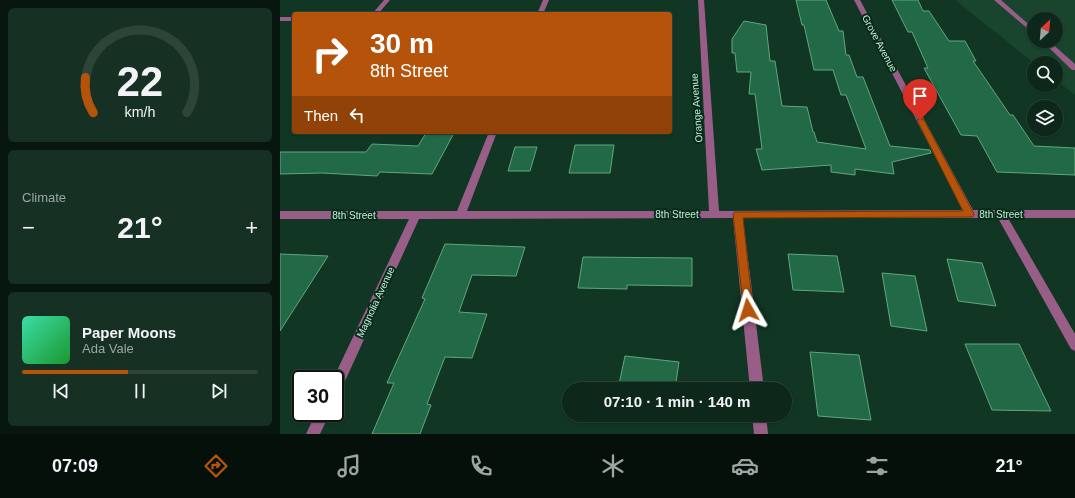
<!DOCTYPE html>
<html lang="en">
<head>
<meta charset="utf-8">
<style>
  body { margin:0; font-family:Arial,sans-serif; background:#163023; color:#f1f3f6; height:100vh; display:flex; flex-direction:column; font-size:15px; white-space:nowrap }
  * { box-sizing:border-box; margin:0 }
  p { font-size:13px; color:#9aa6a2 }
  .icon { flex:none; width:22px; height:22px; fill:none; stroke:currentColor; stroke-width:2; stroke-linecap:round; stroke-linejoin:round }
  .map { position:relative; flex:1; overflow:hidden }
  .panel { display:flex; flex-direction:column; gap:8px; padding:8px; background:#07160e; width:280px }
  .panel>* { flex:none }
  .hud { position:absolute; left:12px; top:12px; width:380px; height:122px; border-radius:4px; box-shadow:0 1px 3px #0004,0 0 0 1px #2d4439; background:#b45309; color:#fff; overflow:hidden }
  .needle { width:26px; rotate:26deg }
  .tools { position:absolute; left:747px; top:12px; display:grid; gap:8px }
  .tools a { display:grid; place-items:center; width:36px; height:36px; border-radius:50%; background:#0d281a; box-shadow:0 1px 3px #0004,0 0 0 1px #2d4439; font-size:20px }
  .speed { position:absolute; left:12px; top:370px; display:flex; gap:8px; font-size:20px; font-weight:700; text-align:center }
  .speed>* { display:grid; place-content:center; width:52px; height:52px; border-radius:50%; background:#0d281a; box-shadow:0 1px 3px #0004,0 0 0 1px #2d4439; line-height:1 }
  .speed .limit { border:2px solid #111; border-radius:6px; background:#fff; color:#111 }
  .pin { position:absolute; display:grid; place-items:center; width:34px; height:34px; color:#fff; margin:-41px -17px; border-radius:50% 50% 50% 0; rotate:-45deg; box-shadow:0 0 4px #0007 }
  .pin .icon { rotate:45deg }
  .me { position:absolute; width:44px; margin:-22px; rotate:354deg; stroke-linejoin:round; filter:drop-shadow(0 0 3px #0008) }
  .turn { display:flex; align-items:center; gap:14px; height:84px; padding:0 12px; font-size:18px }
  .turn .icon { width:52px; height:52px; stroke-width:2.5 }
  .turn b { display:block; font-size:28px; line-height:34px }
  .then { display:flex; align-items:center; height:38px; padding:0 12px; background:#0003; gap:8px; font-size:15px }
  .big { font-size:30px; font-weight:700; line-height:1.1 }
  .panel .card { flex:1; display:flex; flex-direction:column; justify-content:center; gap:6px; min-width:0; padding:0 14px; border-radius:6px; background:#163023 }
  .panel .dial { align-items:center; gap:0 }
  .dial svg { height:104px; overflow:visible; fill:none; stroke:#2d4439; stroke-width:7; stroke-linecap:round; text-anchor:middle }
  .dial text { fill:#f1f3f6; stroke:none }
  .song { display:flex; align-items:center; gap:12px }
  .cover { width:48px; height:48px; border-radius:6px; background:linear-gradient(135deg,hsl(160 70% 55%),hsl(130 70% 35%)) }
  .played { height:4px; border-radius:2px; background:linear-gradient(90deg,#b45309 45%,#2d4439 45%) }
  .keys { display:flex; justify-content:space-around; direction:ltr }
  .heat { display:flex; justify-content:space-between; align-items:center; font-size:22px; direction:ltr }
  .trip { position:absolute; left:282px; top:382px; width:230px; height:40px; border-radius:20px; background:#0d281a; box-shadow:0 1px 3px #0004,0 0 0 1px #2d4439; font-weight:700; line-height:40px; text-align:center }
  .tab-bar { display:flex; height:64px; justify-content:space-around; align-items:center; background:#05100a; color:#9aa6a2 }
  .tab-bar .icon { width:28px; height:28px }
  .tab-bar .selected { color:#b45309 }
  .tab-bar b { font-size:18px; color:#f1f3f6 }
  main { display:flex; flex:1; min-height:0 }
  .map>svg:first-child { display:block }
</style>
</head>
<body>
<main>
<section class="panel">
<div class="card dial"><svg viewBox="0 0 100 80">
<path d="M14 69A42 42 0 1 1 86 69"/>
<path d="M14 69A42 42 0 0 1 8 42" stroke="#b45309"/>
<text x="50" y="56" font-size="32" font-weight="700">22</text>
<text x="50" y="72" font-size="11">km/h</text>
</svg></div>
<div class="card"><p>Climate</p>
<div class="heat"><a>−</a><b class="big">21°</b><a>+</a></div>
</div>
<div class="card">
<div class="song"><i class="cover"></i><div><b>Paper Moons</b><p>Ada Vale</p></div></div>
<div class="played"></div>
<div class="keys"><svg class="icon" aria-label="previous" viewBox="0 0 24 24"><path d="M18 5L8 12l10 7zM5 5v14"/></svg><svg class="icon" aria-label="pause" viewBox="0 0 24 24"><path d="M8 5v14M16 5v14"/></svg><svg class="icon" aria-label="next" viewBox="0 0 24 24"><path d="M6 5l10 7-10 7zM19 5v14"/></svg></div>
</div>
</section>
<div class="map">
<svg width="795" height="434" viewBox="0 0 795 434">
  <rect width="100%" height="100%" fill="#113623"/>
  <path fill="#19442e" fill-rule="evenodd" d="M 675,0 L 795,0 L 795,95 L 776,80 L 776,63 L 754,63 ZM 754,19 L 776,19 L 776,41 L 754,41 Z"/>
  <g fill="#226a47" stroke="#61a680">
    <polygon points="516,0 546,0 559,31 563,31 566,55 569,55 577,77 583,77 610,146 650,150 651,153 612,162 614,174 575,169 575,175 551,172 551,165 482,170 476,149 482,149 475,94 469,94 471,72 457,72 455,53 452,53 452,39 464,21 486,25 490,61 495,61 502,106 527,107 533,132 534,132 537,142 586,149 566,95 561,95 553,70 534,70 524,25 522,25"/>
    <polygon points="612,0 638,0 643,11 649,11 669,41 685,41 696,61 693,61 730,115 733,115 754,146 795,148 795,175 717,172 697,136 681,135 644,68 648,68 632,32 628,32"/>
    <polygon points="146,133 174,133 152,174 100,172 97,176 42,173 0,174 0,152 86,152 92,144 138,146"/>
    <polygon points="295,145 334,145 330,173 289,173"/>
    <polygon points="235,147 257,147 250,171 228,171"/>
    <polygon points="165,244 245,247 236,276 192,275 179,312 207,314 192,358 165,357 147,404 151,405 140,434 92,434 114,383 107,383 145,299 142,298"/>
    <polygon points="0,254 48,256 0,331"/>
    <polygon points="508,254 557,256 564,292 513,290"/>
    <polygon points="303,257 412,258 412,286 347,285 347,289 298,288"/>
    <polygon points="667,259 702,263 716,306 678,301"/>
    <polygon points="602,273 635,276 647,331 611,326"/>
    <polygon points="685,344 739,344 771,411 712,410"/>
    <polygon points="530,352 579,355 591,420 538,416"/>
    <polygon points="345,356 399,362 395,389 338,389"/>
  </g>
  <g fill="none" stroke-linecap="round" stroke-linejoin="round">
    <g fill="#995e88" fill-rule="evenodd">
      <polygon points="104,0 110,0 98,14 92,14"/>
      <polygon points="263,0 269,0 263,14 257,14"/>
      <polygon points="418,0 424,0 439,211 683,210 574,0 580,0 693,210 795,210 795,218 728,218 795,334 795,351 791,349 718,218 463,218 484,389 470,389 453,218 139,219 60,392 55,394 55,379 53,379 129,219 0,219 0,211 177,211 209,132 217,132 187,211 429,211"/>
      <polygon points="714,0 721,0 754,29 754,34"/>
      <rect x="0" y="17" width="14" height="4"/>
      <polygon points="762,41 769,41 795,64 795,70 792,70"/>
      <polygon points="36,413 50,413 40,434 26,434"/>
      <polygon points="472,415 486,415 488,434 474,434"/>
    </g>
  </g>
  <polygon fill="#b45309" stroke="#753606" points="640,118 644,120 694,214 693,217 463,218 473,310 472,313 468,314 464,313 453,214 455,212 683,211 637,120"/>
  <g text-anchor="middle" stroke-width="4" stroke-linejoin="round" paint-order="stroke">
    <g font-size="10" fill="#c8ead5" stroke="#052c1a">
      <text transform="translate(600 43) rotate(62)" y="4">Grove Avenue</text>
      <text transform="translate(416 108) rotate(-94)" y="4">Orange Avenue</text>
      <text x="397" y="218">8th Street</text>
      <text x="721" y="218">8th Street</text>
      <text x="74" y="219">8th Street</text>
      <text transform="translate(95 302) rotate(-65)" y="4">Magnolia Avenue</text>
    </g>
  </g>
</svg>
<div class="tools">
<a><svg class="needle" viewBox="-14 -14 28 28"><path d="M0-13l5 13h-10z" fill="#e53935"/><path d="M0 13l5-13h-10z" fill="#9aa6a2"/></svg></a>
<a><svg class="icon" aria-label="search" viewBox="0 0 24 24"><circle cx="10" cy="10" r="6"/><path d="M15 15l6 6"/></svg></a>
<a><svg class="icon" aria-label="layers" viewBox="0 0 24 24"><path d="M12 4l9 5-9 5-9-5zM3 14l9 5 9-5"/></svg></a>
</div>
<div class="speed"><div class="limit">30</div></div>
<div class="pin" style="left:640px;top:120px;background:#d93025"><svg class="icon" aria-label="arrive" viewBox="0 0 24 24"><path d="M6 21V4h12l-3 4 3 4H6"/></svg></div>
<svg class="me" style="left:468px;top:310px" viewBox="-20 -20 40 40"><path d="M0-17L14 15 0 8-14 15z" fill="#b45309" stroke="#fff" stroke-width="4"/></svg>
<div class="trip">07:10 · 1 min · 140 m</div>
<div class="hud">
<div class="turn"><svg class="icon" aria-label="right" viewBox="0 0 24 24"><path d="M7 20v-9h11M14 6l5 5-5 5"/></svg><div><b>30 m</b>8th Street</div></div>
<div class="then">Then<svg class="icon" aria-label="left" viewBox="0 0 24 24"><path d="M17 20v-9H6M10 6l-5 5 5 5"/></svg></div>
</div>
</div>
</main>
<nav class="tab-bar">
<b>07:09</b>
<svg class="icon selected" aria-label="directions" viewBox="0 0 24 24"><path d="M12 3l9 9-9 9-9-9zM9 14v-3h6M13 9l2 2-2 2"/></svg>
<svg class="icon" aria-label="music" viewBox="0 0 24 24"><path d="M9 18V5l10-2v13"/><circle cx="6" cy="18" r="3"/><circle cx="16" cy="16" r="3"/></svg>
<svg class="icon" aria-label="phone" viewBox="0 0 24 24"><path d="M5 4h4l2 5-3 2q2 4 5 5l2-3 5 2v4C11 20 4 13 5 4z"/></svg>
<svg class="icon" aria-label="climate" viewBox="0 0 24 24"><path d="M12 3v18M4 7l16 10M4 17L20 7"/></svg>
<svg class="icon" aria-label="car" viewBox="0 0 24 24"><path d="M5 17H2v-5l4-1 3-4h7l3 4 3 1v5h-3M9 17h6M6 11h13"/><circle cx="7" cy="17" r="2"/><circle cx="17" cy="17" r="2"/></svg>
<svg class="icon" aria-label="filters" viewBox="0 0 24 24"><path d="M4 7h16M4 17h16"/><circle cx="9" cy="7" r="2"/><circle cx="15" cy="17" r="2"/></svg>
<b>21°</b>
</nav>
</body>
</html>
